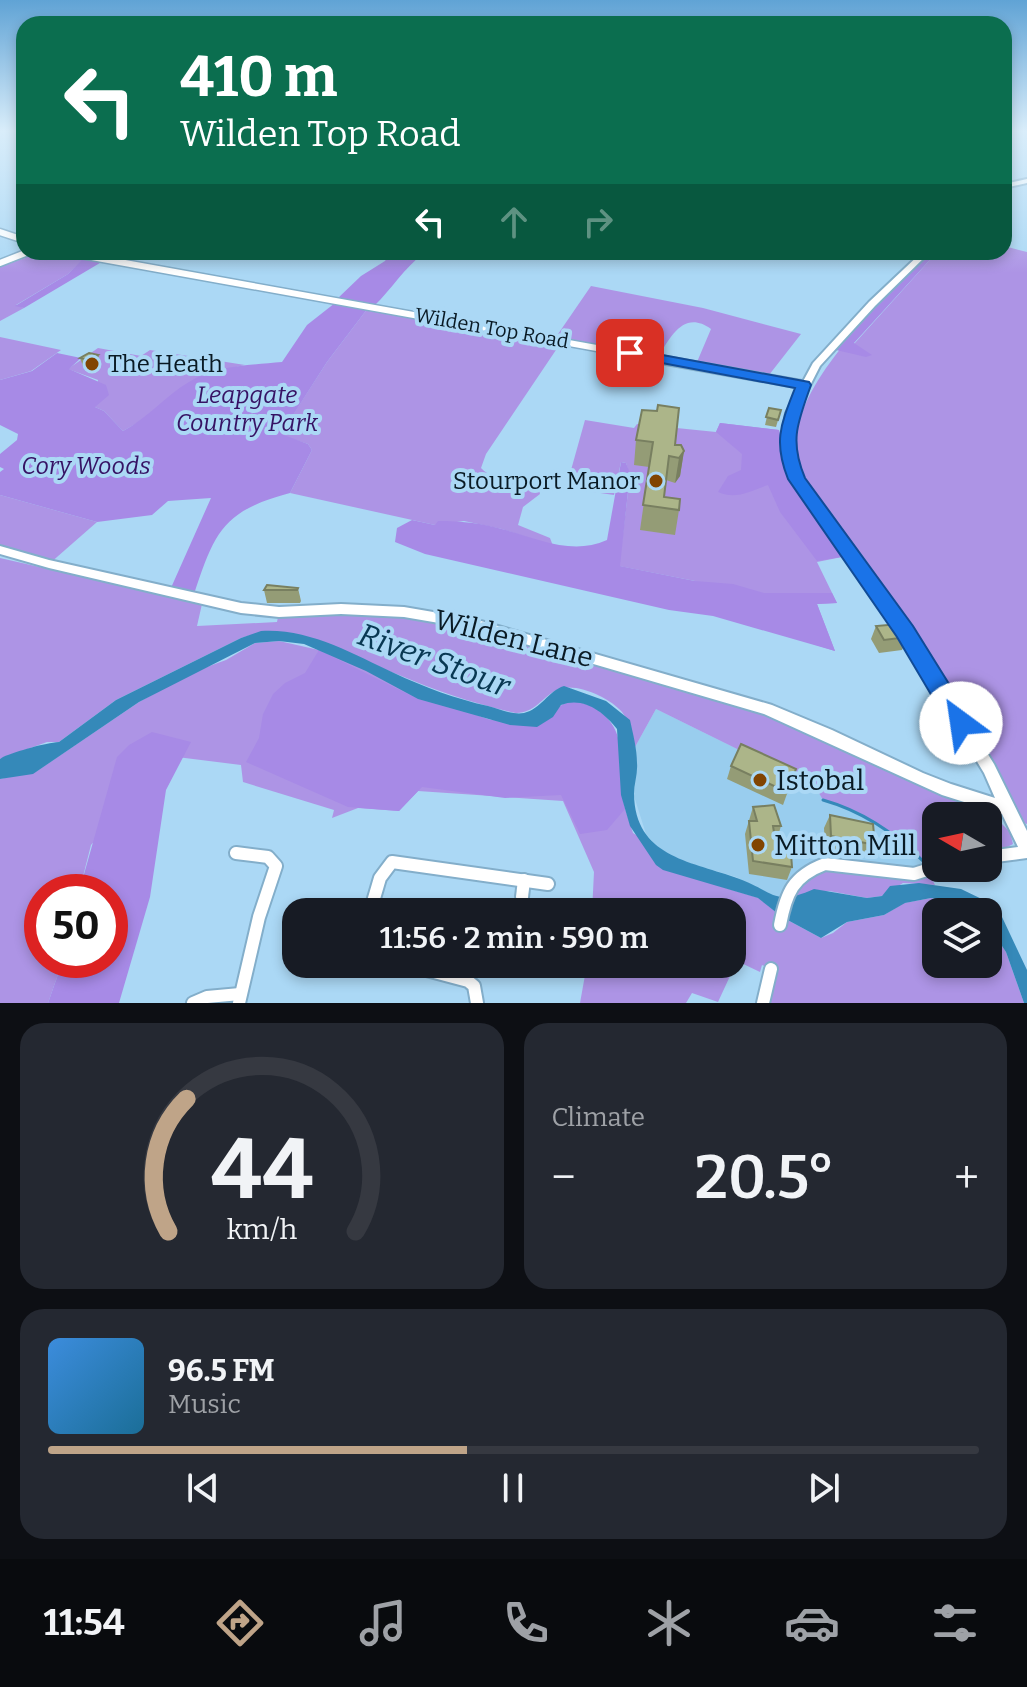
<!DOCTYPE html>
<html lang="en">
<head>
<meta charset="utf-8">
<style>
  body { margin:0; font-family:Bitter,serif; background:#242831; color:#f1f3f6; height:100vh; display:flex; flex-direction:column; font-size:30px; white-space:nowrap }
  * { box-sizing:border-box; margin:0 }
  p { font-size:26px; color:#9ea1a6 }
  .icon { flex:none; width:44px; height:44px; fill:none; stroke:currentColor; stroke-width:2; stroke-linecap:round; stroke-linejoin:round }
  .map { position:relative; height:1003px; overflow:hidden }
  .drawer { display:flex; flex-direction:column; gap:20px; padding:20px; background:#0d0f14; flex:1 }
  .drawer>* { flex:none }
  .guide { position:absolute; left:16px; top:16px; width:996px; height:244px; border-radius:24px; box-shadow:0 4px 12px #0003; background:#0b6e4f; color:#fff; overflow:hidden }
  .needle { width:52px; rotate:279deg }
  .fabs { position:absolute; left:922px; top:802px; display:grid; gap:16px }
  .fabs a { display:grid; place-items:center; width:80px; height:80px; border-radius:16px; background:#171b24; box-shadow:0 4px 12px #0003; font-size:40px }
  .speed { position:absolute; left:24px; top:874px; display:flex; gap:16px; font-size:40px; font-weight:700; text-align:center }
  .speed>* { display:grid; place-content:center; width:104px; height:104px; border-radius:50%; background:#171b24; box-shadow:0 4px 12px #0003; line-height:1 }
  .speed .limit { border:12px solid #d22; background:#fff; color:#111 }
  .pin { position:absolute; display:grid; place-items:center; width:68px; height:68px; color:#fff; margin:-34px; border-radius:16px; box-shadow:0 4px 12px #0006 }
  .me { position:absolute; width:88px; margin:-44px; rotate:329deg; stroke-linejoin:round; filter:drop-shadow(0 0 6px #0008) }
  .turn { display:flex; align-items:center; gap:28px; height:168px; padding:0 32px; font-size:36px }
  .turn .icon { width:104px; height:104px; stroke-width:2.5 }
  .turn b { display:block; font-size:56px; line-height:68px }
  .lanes { display:flex; align-items:center; height:76px; padding:0 32px; background:#0003; justify-content:center; gap:40px; direction:ltr }
  .lanes .off { opacity:.35 }
  .big { font-size:60px; font-weight:600; line-height:1.1 }
  .drawer .widget { flex:1; display:flex; flex-direction:column; justify-content:center; gap:12px; min-width:0; padding:0 28px; border-radius:24px; background:#242831 }
  .drawer .dial { align-items:center; gap:0 }
  .dial svg { height:208px; overflow:visible; fill:none; stroke:#363941; stroke-width:7; stroke-linecap:round; text-anchor:middle }
  .dial text { fill:#f1f3f6; stroke:none }
  .song { display:flex; align-items:center; gap:24px }
  .cover { width:96px; height:96px; border-radius:12px; background:linear-gradient(135deg,hsl(210 70% 55%),hsl(200 70% 35%)) }
  .played { height:8px; border-radius:4px; background:linear-gradient(90deg,#bfa488 45%,#363941 45%) }
  .keys { display:flex; justify-content:space-around; direction:ltr }
  .heat { display:flex; justify-content:space-between; align-items:center; font-size:44px; direction:ltr }
  .drawer .tiles { flex:1; display:grid; gap:20px; grid-template-columns:1fr 1fr }
  .widget:last-child { grid-column:span 2 }
  .trip { position:absolute; left:282px; top:898px; width:464px; height:80px; border-radius:24px; background:#171b24; box-shadow:0 4px 12px #0003; font-weight:600; line-height:80px; text-align:center }
  .tabs { display:flex; height:128px; justify-content:space-around; align-items:center; background:#090b0e; color:#9ea1a6 }
  .tabs .icon { width:56px; height:56px }
  .tabs .current { color:#bfa488 }
  .tabs b { font-size:36px; color:#f1f3f6 }
  .map>svg:first-child { display:block }
</style>
</head>
<body>
<div class="map">
<svg width="1027" height="1003" viewBox="0 0 1027 1003">
  <rect width="100%" height="100%" fill="#abd8f5"/>
  <polygon fill="#99cdee" points="656,709 816,788 823,799 837,802 896,837 915,852 928,870 785,898 766,893 736,877 679,860 657,847 646,834 634,796 637,763 635,747"/>
  <g fill="#ad94e5">
    <path d="M 1004,246 L 1027,252 L 1027,824 L 1021,822 C 975,736 926,651 872,569 C 849,533 808,500 798,458 C 789,419 819,376 841,348 L 869,354 L 854,344 L 937,252 L 1004,252 Z"/>
    <polygon points="32,256 74,258 82,261 68,274 16,305 24,308 0,321 0,266"/>
    <path d="M 591,286 L 703,308 L 801,334 L 769,375 L 697,362 L 711,329 C 685,310 671,335 659,356 L 556,337 Z"/>
    <path d="M 368,308 L 560,344 L 486,454 L 481,468 C 495,483 522,478 539,490 L 540,494 L 523,507 L 518,525 L 550,538 L 553,546 L 502,529 L 464,521 L 435,525 L 290,493 L 312,450 L 308,444 L 280,435 L 327,362 Z"/>
    <polygon points="0,337 61,350 31,371 0,380"/>
    <polygon points="98,348 141,356 150,350 245,365 206,374 144,419 123,431 104,411 95,407 98,380 68,369"/>
    <polygon points="585,420 634,428 637,424 716,432 720,423 779,430 786,468 801,496 847,556 817,562 837,603 817,604 835,651 807,642 695,581 619,566 630,476 626,463 621,462 614,495 566,488"/>
    <polygon points="0,495 97,522 49,564 0,550"/>
    <path d="M 0,558 L 202,604 L 197,626 L 277,622 L 279,612 L 341,609 L 436,617 L 732,698 L 998,820 L 1010,832 L 1013,844 L 988,857 L 988,816 L 936,816 L 936,867 L 928,871 L 935,885 L 903,883 L 882,896 L 867,898 L 829,891 L 785,898 L 825,864 L 928,870 C 915,842 852,806 823,800 L 816,788 L 656,709 L 635,747 C 633,735 630,722 622,712 C 609,697 571,679 553,692 C 539,701 535,712 516,713 C 475,704 437,691 399,675 C 348,655 298,619 241,638 L 116,700 L 59,742 L 47,742 L 0,759 Z"/>
    <polygon points="279,641 319,650 489,720 593,708 633,833 719,886 759,898 782,917 821,938 833,933 847,922 884,915 904,903 931,898 955,902 971,912 936,912 936,964 988,964 988,925 1006,952 1024,1003 762,1003 771,969 762,965 760,972 737,961 718,1002 692,993 686,1003 580,1003 587,964 732,964 732,912 592,912 594,872 563,801 418,791 399,811 358,808 332,818 334,810 243,782 241,765 169,756 91,845 79,892 42,892 42,960 63,960 48,1003 0,1003 0,779 37,771 139,702 193,672 226,660 255,643"/>
  </g>
  <g fill="#a78ae6">
    <path d="M 28,252 L 62,252 L 105,260 L 24,308 L 15,306 L 68,274 L 81,261 C 57,248 24,257 0,266 L 0,263 Z"/>
    <path d="M 391,252 L 426,252 C 405,266 393,288 374,306 L 337,299 L 361,276 L 385,261 Z"/>
    <polygon points="931,252 937,252 854,343 872,355 866,357 836,350 879,302"/>
    <path d="M 335,303 L 368,308 L 327,362 L 281,434 L 308,444 L 312,450 L 290,493 C 223,511 215,531 194,594 L 170,590 L 211,498 L 168,501 L 152,515 L 97,522 L 0,495 L 0,472 L 4,469 L 0,467 L 0,454 L 17,440 L 18,434 L 0,425 L 0,380 L 32,371 L 57,353 L 81,358 L 69,369 L 106,385 L 109,395 L 95,407 L 104,411 L 123,431 C 148,418 165,396 189,382 C 215,365 252,365 282,362 L 307,325 Z"/>
    <path d="M 720,423 L 779,430 L 786,468 L 801,496 L 847,556 L 817,561 L 780,512 L 768,485 C 751,491 736,500 718,492 L 728,476 L 741,470 L 742,454 L 716,432 Z"/>
    <path d="M 621,462 L 626,463 L 630,473 L 620,566 L 695,581 L 733,584 L 764,593 L 832,593 L 837,603 L 817,604 L 835,651 L 713,616 L 669,610 L 425,554 L 395,542 L 397,528 L 412,520 L 435,525 L 438,521 C 460,521 481,523 502,529 C 537,538 571,556 607,540 Z"/>
    <path d="M 319,650 L 418,699 L 509,725 C 530,728 542,716 560,706 C 569,700 579,701 589,705 C 635,727 615,770 625,809 L 607,830 L 580,834 L 561,795 L 505,798 L 422,787 L 399,811 L 348,807 L 246,762 L 259,738 L 263,714 L 273,694 L 285,683 L 305,673 Z"/>
    <polygon points="152,732 191,742 166,790 150,897 119,1003 48,1003 63,960 110,960 110,892 79,892 117,757 129,745"/>
  </g>
  <path fill="#3589b9" d="M 261,631 C 309,628 353,654 394,673 C 424,687 456,699 488,706 C 499,709 512,715 524,713 C 541,709 548,691 564,686 L 606,701 L 630,720 C 633,734 637,749 637,763 C 638,773 634,784 634,794 C 635,856 689,861 734,877 C 772,889 772,908 814,889 L 867,898 L 882,896 L 890,886 L 919,883 L 961,889 L 990,903 L 1002,917 L 1027,970 L 1027,1003 L 1024,1003 L 1006,952 L 988,925 L 988,912 L 971,912 L 955,902 L 931,898 L 905,903 L 884,915 L 847,922 L 821,938 L 782,917 L 758,898 L 663,870 L 656,865 L 630,826 L 621,795 L 617,729 C 604,712 583,696 561,705 L 553,717 L 537,727 L 510,725 L 418,699 L 366,671 L 304,644 L 279,641 L 255,643 L 139,702 L 33,774 L 0,779 L 0,759 L 3,757 C 17,751 45,743 59,742 L 116,700 L 241,638 Z"/>
  <g fill="none" stroke-linecap="round" stroke-linejoin="round">
    <path stroke="#3589b9" stroke-width="3" d="M 823,800 C 862,811 896,834 924,862"/>
    <defs>
      <g id="street-far2">
        <polyline points="0,232 24,240"/>
        <polyline points="64,252 652,358"/>
        <polyline points="0,263 28,252"/>
      </g>
      <polyline id="street-far1" points="641,356 804,385"/>
      <g id="street">
        <polyline points="236,853 268,857 276,866 259,917 239,1003"/>
        <polyline points="988,857 1027,852"/>
        <polyline points="522,897 524,880"/>
        <polyline points="370,912 380,878 392,862 548,884"/>
        <path d="M 780,925 C 786,893 793,876 825,864 L 914,874 L 936,867"/>
        <polyline points="404,964 468,981 474,986 477,1003"/>
        <polyline points="193,1003 207,997 240,994"/>
        <polyline points="763,1003 771,969"/>
      </g>
      <g id="secondary">
        <polygon points="1027,179 1027,183 1004,188 1004,184"/>
        <polygon points="922,252 930,252 875,306 820,366 796,413 791,444 802,479 910,629 994,764 1027,831 1027,856 1021,853 1002,814 942,795 764,714 474,629 404,617 341,614 279,617 241,613 49,568 0,554 0,546 49,560 241,603 279,607 341,604 404,607 474,619 772,705 832,730 923,773 951,784 995,798 984,773 900,635 792,479 781,444 786,413 813,363 869,302"/>
      </g>
    </defs>
    <use href="#street-far2" stroke="#83aeca" stroke-width="9"/>
    <use href="#street-far1" stroke="#83aeca" stroke-width="11"/>
    <use href="#street" stroke="#83aeca" stroke-width="16"/>
    <use href="#secondary" stroke="#83aeca" stroke-width="4"/>
    <use href="#street-far2" stroke="#fff" stroke-width="6"/>
    <use href="#street-far1" stroke="#fff" stroke-width="7"/>
    <use href="#street" stroke="#fff" stroke-width="12"/>
    <use href="#secondary" fill="#fff" fill-rule="evenodd"/>
  </g>
  <g fill="#949c76">
    <polygon points="98,355 100,362 92,368 83,366 80,358"/>
    <polygon points="769,408 781,410 776,427 765,425"/>
    <polygon points="636,440 675,445 684,451 680,476 675,483 666,480 664,497 679,510 675,535 640,530 649,467 634,465"/>
    <polygon points="298,588 301,601 300,603 267,603 264,590"/>
    <polygon points="876,626 908,637 902,650 879,653 871,639"/>
    <polygon points="731,766 796,769 783,805 727,779"/>
    <polygon points="753,807 781,826 777,839 792,867 787,880 749,874 745,834"/>
    <polygon points="830,815 875,845 869,858 825,849 824,828"/>
  </g>
  <g fill="#787f60">
    <polygon points="98,355 100,362 92,368 90,360"/>
    <polygon points="684,451 680,476 675,483 679,458"/>
  </g>
  <g fill="#acb589" stroke="#787f60" stroke-width="2">
    <polygon points="89,353 98,355 90,360 80,358"/>
    <polygon points="658,405 679,408 675,445 681,445 684,451 679,458 669,456 664,497 680,499 679,510 643,505 653,442 636,440 642,410 657,411"/>
    <polygon points="769,408 781,410 778,420 766,417"/>
    <polygon points="267,585 298,588 297,590 264,590"/>
    <polygon points="899,624 908,637 884,640 876,626"/>
    <polygon points="741,744 796,769 787,792 731,766"/>
    <polygon points="774,805 781,826 773,826 775,839 790,841 792,867 753,861 749,821 757,821 753,807"/>
    <polygon points="830,815 873,824 875,845 831,836"/>
  </g>
  <linearGradient id="sky" x2="0" y2="1"><stop stop-color="#60a3d5"/><stop offset="0.48" stop-color="#d9edfa"/><stop offset="1" stop-color="#d9edfa" stop-opacity="0"/></linearGradient>
  <rect width="1027" height="273" fill="url(#sky)"/>
  <path fill="#1a73e8" stroke="#114b97" stroke-width="2" d="M 630,349 L 809,382 L 811,385 C 798,422 789,440 805,478 L 913,626 L 969,716 L 973,723 L 969,730 L 961,733 L 952,730 L 897,637 L 788,479 C 773,441 781,424 795,388 L 625,356 L 622,353 Z"/>
  <g fill="#814402" stroke="#abd8f5" stroke-width="3">
    <circle cx="92" cy="364" r="8"/>
    <circle cx="656" cy="481" r="8"/>
    <circle cx="760" cy="780" r="8"/>
    <circle cx="758" cy="845" r="8"/>
  </g>
  <g text-anchor="middle" stroke-width="8" stroke-linejoin="round" paint-order="stroke">
    <g font-size="20" fill="#091a24" stroke="#abd8f5">
      <text transform="translate(492 328) rotate(10)" y="7">Wilden Top Road</text>
    </g>
    <g font-size="24" fill="#091a24" stroke="#abd8f5" text-anchor="start">
      <text x="108" y="372">The Heath</text>
      <text x="640" y="489" text-anchor="end">Stourport Manor</text>
    </g>
    <g font-size="24" font-style="italic" fill="#361264" stroke="#abd8f5">
      <text x="247" y="403">Leapgate<tspan x="247" dy="28">Country Park</tspan></text>
      <text x="86" y="474">Cory Woods</text>
    </g>
    <g font-size="28" fill="#091a24" stroke="#abd8f5">
      <text transform="translate(514 638) rotate(14)" y="10">Wilden Lane</text>
    </g>
    <g font-size="28" fill="#091a24" stroke="#abd8f5" text-anchor="start">
      <text x="776" y="790">Istobal</text>
      <text x="774" y="855">Mitton Mill</text>
    </g>
    <g font-size="32" font-style="italic" fill="#083852" stroke="#abd8f5">
      <text transform="translate(434 660) rotate(20)" y="11">River Stour</text>
    </g>
  </g>
</svg>
<div class="fabs">
<a><svg class="needle" viewBox="-14 -14 28 28"><path d="M0-13l5 13h-10z" fill="#e53935"/><path d="M0 13l5-13h-10z" fill="#9ea1a6"/></svg></a>
<a><svg class="icon" aria-label="layers" viewBox="0 0 24 24"><path d="M12 4l9 5-9 5-9-5zM3 14l9 5 9-5"/></svg></a>
</div>
<div class="speed"><div class="limit">50</div></div>
<div class="pin" style="left:630px;top:353px;background:#d93025"><svg class="icon" aria-label="arrive" viewBox="0 0 24 24"><path d="M6 21V4h12l-3 4 3 4H6"/></svg></div>
<svg class="me" style="left:961px;top:723px" viewBox="-20 -20 40 40"><circle r="19" fill="#fff"/><path d="M0-13L10 11 0 6-10 11z" fill="#1a73e8"/></svg>
<div class="trip">11:56 · 2 min · 590 m</div>
<div class="guide">
<div class="turn"><svg class="icon" aria-label="left" viewBox="0 0 24 24"><path d="M17 20v-9H6M10 6l-5 5 5 5"/></svg><div><b>410 m</b>Wilden Top Road</div></div>
<div class="lanes"><svg class="icon" aria-label="left" viewBox="0 0 24 24"><path d="M17 20v-9H6M10 6l-5 5 5 5"/></svg><svg class="icon off" aria-label="ahead" viewBox="0 0 24 24"><path d="M12 20V5M6 11l6-6 6 6"/></svg><svg class="icon off" aria-label="right" viewBox="0 0 24 24"><path d="M7 20v-9h11M14 6l5 5-5 5"/></svg></div>
</div>
</div>
<section class="drawer">
<div class="tiles">
<div class="widget dial"><svg viewBox="0 0 100 80">
<path d="M14 69A42 42 0 1 1 86 69"/>
<path d="M14 69A42 42 0 0 1 21 18" stroke="#bfa488"/>
<text x="50" y="56" font-size="32" font-weight="700">44</text>
<text x="50" y="72" font-size="11">km/h</text>
</svg></div>
<div class="widget"><p>Climate</p>
<div class="heat"><a>−</a><b class="big">20.5°</b><a>+</a></div>
</div>
<div class="widget">
<div class="song"><i class="cover"></i><div><b>96.5 FM</b><p>Music</p></div></div>
<div class="played"></div>
<div class="keys"><svg class="icon" aria-label="previous" viewBox="0 0 24 24"><path d="M18 5L8 12l10 7zM5 5v14"/></svg><svg class="icon" aria-label="pause" viewBox="0 0 24 24"><path d="M8 5v14M16 5v14"/></svg><svg class="icon" aria-label="next" viewBox="0 0 24 24"><path d="M6 5l10 7-10 7zM19 5v14"/></svg></div>
</div>
</div>
</section>
<nav class="tabs">
<b>11:54</b>
<svg class="icon current" aria-label="directions" viewBox="0 0 24 24"><path d="M12 3l9 9-9 9-9-9zM9 14v-3h6M13 9l2 2-2 2"/></svg>
<svg class="icon" aria-label="music" viewBox="0 0 24 24"><path d="M9 18V5l10-2v13"/><circle cx="6" cy="18" r="3"/><circle cx="16" cy="16" r="3"/></svg>
<svg class="icon" aria-label="phone" viewBox="0 0 24 24"><path d="M5 4h4l2 5-3 2q2 4 5 5l2-3 5 2v4C11 20 4 13 5 4z"/></svg>
<svg class="icon" aria-label="climate" viewBox="0 0 24 24"><path d="M12 3v18M4 7l16 10M4 17L20 7"/></svg>
<svg class="icon" aria-label="car" viewBox="0 0 24 24"><path d="M5 17H2v-5l4-1 3-4h7l3 4 3 1v5h-3M9 17h6M6 11h13"/><circle cx="7" cy="17" r="2"/><circle cx="17" cy="17" r="2"/></svg>
<svg class="icon" aria-label="filters" viewBox="0 0 24 24"><path d="M4 7h16M4 17h16"/><circle cx="9" cy="7" r="2"/><circle cx="15" cy="17" r="2"/></svg>
</nav>
</body>
</html>
